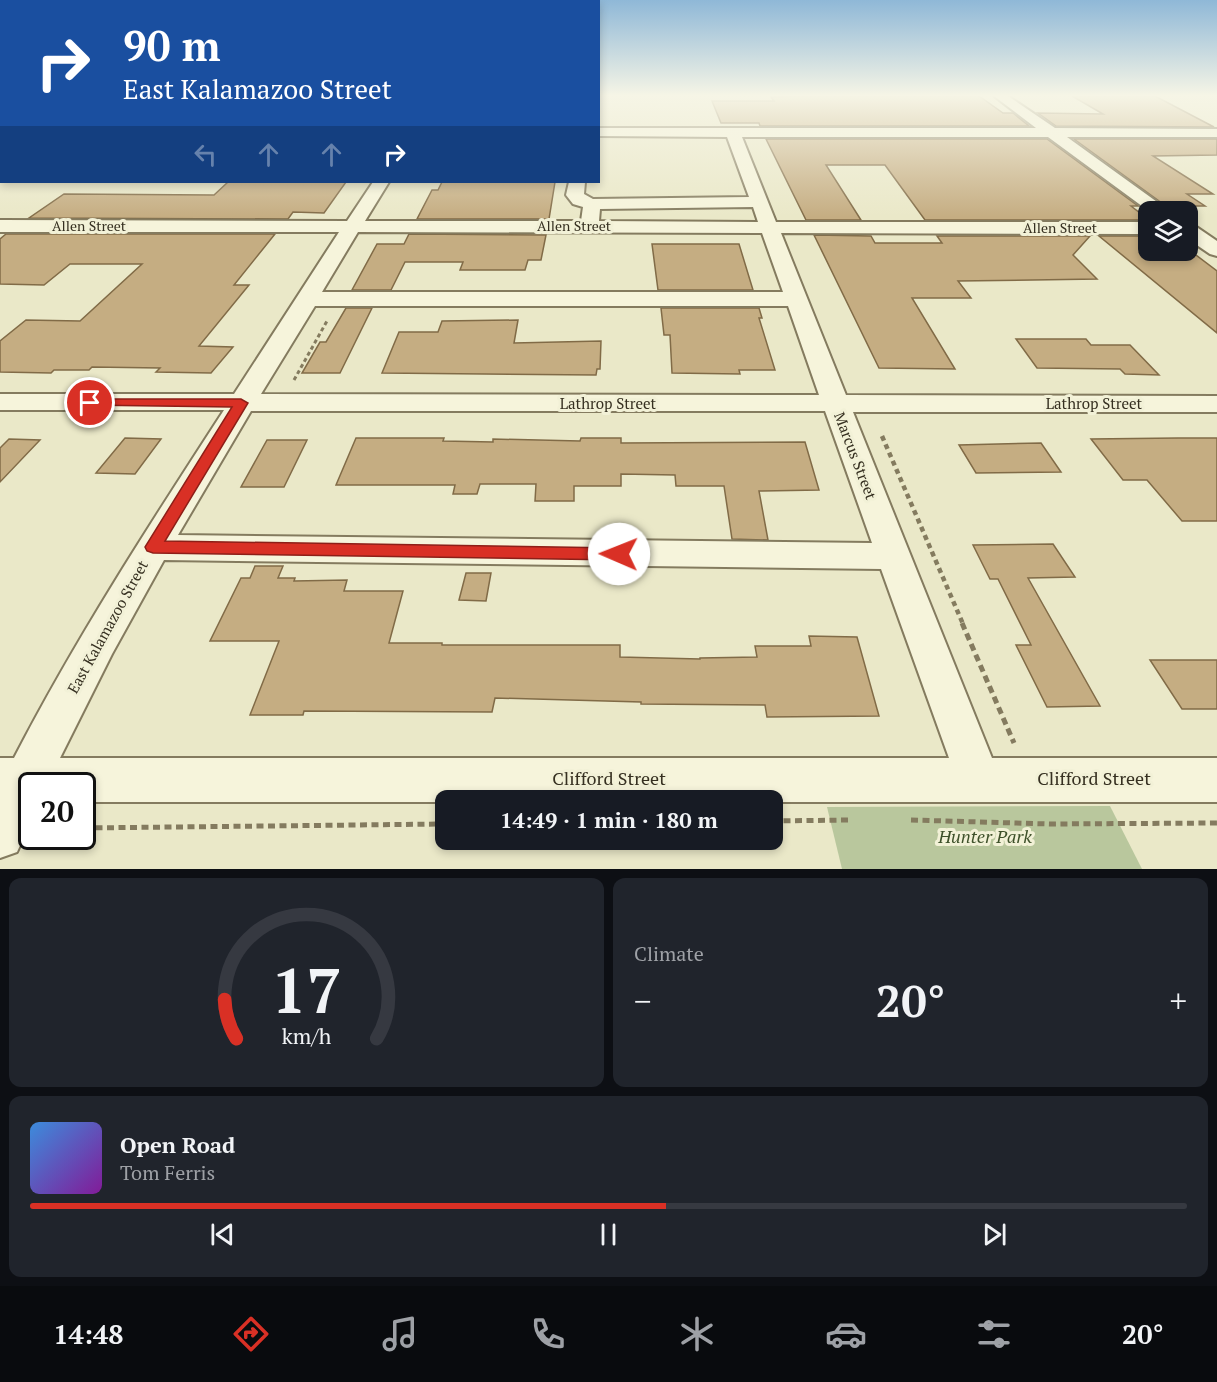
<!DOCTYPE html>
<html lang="en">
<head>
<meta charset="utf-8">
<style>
  body { margin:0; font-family:"PT Serif",serif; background:#20242c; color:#f1f3f6; height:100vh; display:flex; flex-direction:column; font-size:22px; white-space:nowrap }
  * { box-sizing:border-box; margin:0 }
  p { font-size:20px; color:#9ea1a6 }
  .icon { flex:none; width:33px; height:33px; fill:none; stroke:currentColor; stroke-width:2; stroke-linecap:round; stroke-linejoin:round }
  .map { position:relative; height:869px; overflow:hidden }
  .drawer { display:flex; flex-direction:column; gap:9px; padding:9px; background:#0d0f14; flex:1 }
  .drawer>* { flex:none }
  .top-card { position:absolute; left:0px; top:0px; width:600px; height:183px; box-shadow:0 3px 9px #0003; background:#1a4fa0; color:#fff; overflow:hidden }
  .fabs { position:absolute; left:1138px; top:201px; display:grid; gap:12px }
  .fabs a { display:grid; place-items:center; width:60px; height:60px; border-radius:12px; background:#171b24; box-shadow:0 3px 9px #0003; font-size:30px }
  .speed { position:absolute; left:18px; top:772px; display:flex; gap:12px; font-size:30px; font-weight:700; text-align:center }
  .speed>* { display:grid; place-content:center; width:78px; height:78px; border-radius:50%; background:#171b24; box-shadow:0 3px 9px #0003; line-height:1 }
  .speed .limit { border:3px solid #111; border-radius:9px; background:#fff; color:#111 }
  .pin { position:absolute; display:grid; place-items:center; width:51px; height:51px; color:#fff; margin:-26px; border:3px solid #fff; border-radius:50%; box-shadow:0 2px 6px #0007 }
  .me { position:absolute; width:66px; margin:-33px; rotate:271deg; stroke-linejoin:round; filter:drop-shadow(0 0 4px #0008) }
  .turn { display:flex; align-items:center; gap:21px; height:126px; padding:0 24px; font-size:27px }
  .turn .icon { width:78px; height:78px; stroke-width:2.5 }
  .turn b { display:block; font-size:42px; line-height:51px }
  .lanes { display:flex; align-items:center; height:57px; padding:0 24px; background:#0003; justify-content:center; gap:30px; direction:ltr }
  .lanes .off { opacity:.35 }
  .big { font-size:45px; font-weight:600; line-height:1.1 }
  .drawer .card { flex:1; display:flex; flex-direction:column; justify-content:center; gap:9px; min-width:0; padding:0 21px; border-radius:12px; background:#20242c }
  .drawer .dial { align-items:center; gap:0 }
  .dial svg { height:156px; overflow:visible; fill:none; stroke:#363941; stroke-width:7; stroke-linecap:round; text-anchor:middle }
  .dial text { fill:#f1f3f6; stroke:none }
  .song { display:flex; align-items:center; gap:18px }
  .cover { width:72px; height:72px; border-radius:9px; background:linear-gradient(135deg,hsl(210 70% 55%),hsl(290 70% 35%)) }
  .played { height:6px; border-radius:3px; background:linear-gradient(90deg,#d93025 55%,#363941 55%) }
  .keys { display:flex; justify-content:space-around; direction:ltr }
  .heat { display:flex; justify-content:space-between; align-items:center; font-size:33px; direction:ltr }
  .drawer .tiles { flex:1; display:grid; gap:9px; grid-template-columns:1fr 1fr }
  .card:last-child { grid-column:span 2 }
  .trip { position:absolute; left:435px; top:790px; width:348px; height:60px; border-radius:12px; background:#171b24; box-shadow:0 3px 9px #0003; font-weight:600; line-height:60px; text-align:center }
  .tab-bar { display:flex; height:96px; justify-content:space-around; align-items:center; background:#090b0e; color:#9ea1a6 }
  .tab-bar .icon { width:42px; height:42px }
  .tab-bar .active { color:#d93025 }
  .tab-bar b { font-size:27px; color:#f1f3f6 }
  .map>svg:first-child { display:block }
</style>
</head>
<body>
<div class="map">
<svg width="1217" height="869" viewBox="0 0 1217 869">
  <rect width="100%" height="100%" fill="#eae8c8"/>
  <polygon fill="#b9c79d" points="1110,806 1142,869 842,869 827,807"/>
  <g fill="#c5ad82" stroke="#816b47" stroke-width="1.5">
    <polygon points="802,96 979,96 1003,113 1013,113 1029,126 760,126 759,123 721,123 712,101 774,101 771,97"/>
    <polygon points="1072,96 1155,96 1214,127 1056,126 1038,113 1103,114"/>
    <polygon points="766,139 1047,139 1138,206 1131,206 1149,220 925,220 885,165 826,165 861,220 806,220"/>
    <polygon points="1074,139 1217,139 1217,155 1153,156 1213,194 1187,194 1205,206 1166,206"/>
    <polygon points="228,182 346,182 324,213 293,212 288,219 29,218 64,194 214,195"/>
    <polygon points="442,182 555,182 549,219 417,219 432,190 438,190"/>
    <polygon points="6,234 275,234 234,285 249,285 199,346 233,347 211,373 156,372 160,368 92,367 89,370 54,370 51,373 0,372 0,341 26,320 80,321 142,264 70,264 44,285 0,284 0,239"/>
    <polygon points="409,234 546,235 541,260 528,260 525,270 460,270 463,262 405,262 391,290 352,290 377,244 404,244"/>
    <polygon points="814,235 871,236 875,243 942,243 937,236 1090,236 1073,255 1097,279 958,281 971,298 912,298 955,369 879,368"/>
    <polygon points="1099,236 1149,236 1149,250 1188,249 1217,271 1217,333"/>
    <polygon points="652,244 739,244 753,290 658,290"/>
    <polygon points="346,308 372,308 340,373 302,373 320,342 326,342"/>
    <polygon points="661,308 759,308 762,318 759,318 775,370 739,370 740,374 672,373 670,335 664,335"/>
    <polygon points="518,320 514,343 601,341 600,369 597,369 596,375 382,373 399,332 438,332 442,321"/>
    <polygon points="1016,339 1086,339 1091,345 1130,345 1159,375 1125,374 1120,369 1037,368"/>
    <polygon points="125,438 161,439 135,474 96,473"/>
    <polygon points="356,438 444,438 443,441 493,442 493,439 580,441 581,438 621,438 621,443 805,442 819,490 759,491 768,540 732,539 724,486 676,486 675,475 621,474 621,486 574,486 574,501 535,501 536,484 480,484 477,494 453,494 455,485 336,485"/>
    <polygon points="1178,438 1217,438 1217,521 1182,521 1147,480 1123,480 1091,439"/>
    <polygon points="9,439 40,440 0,482 0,448"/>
    <polygon points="267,440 307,440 284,487 241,487"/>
    <polygon points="1041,443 1061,472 976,473 959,445"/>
    <polygon points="1053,544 1075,577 1028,578 1100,706 1047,707 1016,645 1031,645 998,579 990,579 973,545"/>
    <polygon points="255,566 283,566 278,578 295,578 294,581 347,580 344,591 403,591 389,643 442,643 442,645 620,645 620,657 700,659 700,658 757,657 755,646 811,646 809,636 857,637 879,716 767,717 765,705 641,704 641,702 495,698 492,712 304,711 303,715 250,715 279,641 210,641 241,578 250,578"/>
    <polygon points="466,573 491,573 486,601 459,600"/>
    <polygon points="1150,660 1217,660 1217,709 1182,709"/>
  </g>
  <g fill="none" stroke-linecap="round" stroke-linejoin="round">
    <defs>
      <g id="minor">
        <path d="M 994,96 L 1008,96 L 1055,128 L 1217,129 L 1217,137 L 1067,137 L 1171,212 L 1150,212 L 1048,137 L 742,137 L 776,222 L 1149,222 L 1149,234 L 781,233 L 846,395 L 1217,396 L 1217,412 L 853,412 L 992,758 L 1217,758 L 1217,802 L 82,802 L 82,786 L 32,786 L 32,819 L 17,852 L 0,858 L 0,758 L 14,758 C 76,638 150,524 224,410 L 0,410 L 0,394 L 234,394 L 339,232 L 0,232 L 0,220 L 347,221 L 373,182 L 389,182 L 365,221 L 581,221 L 583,207 L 573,204 L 566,195 L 569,182 L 585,182 L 584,194 L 593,199 L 749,197 L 727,137 L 598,136 L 598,128 L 1036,128 ZM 753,207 L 758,222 L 599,221 L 600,209 ZM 358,232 L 762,233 L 783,292 L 322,292 ZM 315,306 L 788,306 L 819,395 L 261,394 ZM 251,411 L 825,411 L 872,543 L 178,535 ZM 164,560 L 881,569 L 949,758 L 60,758 L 112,654 Z"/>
        <rect x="0" y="127" width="2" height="8"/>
        <polygon points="1188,224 1195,226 1217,241 1217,256 1210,254 1188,239"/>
      </g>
    </defs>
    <use href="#minor" stroke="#847b5f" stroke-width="4"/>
    <polyline stroke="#847b5f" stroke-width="3" stroke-dasharray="4 3" stroke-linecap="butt" points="294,380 327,321"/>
    <polyline stroke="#847b5f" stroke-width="4.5" stroke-dasharray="5 4" stroke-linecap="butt" points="882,436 963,624"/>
    <g stroke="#847b5f" stroke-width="5" stroke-dasharray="7 4.5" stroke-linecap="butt">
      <polyline points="962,623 1014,743"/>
      <polyline points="911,820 1050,824 1217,823"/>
      <polyline points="772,821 850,820"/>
      <polyline points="84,828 446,824"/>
    </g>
    <use href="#minor" fill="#f6f4db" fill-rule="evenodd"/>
  </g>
  <linearGradient id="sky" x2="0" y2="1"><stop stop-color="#8fb8d7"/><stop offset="0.44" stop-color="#f6f5e6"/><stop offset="1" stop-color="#f6f5e6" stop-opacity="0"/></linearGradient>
  <rect width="1217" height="217" fill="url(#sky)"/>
  <polygon fill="#d93025" stroke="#8d1f18" stroke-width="1.5" points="90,399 241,399 248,403 165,541 619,548 625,550 627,554 625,558 619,560 153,553 147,551 145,547 232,407 85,405 84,403 85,400"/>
  <g text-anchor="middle" stroke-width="6" stroke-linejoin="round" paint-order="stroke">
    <g font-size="14" fill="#363021" stroke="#f2f1d7">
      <text x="89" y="231">Allen Street</text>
      <text x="574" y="231">Allen Street</text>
      <text x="1060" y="233">Allen Street</text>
    </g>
    <g font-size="15" fill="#363021" stroke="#f2f1d7">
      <text x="608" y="409">Lathrop Street</text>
      <text x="1094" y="409">Lathrop Street</text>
      <text transform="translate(855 456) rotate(69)" y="5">Marcus Street</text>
      <text transform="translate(108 627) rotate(-61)" y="5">East Kalamazoo Street</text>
    </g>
    <g font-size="18" fill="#363021" stroke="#f2f1d7">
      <text x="609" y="785">Clifford Street</text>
      <text x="1094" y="785">Clifford Street</text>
    </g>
    <g font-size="18" font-style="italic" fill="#3e512a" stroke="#f2f1d7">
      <text x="985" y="843">Hunter Park</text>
    </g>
  </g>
</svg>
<div class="fabs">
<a><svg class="icon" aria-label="layers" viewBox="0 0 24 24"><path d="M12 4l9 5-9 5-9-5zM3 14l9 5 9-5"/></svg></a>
</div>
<div class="speed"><div class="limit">20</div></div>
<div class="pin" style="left:90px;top:403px;background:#d93025"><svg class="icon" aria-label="arrive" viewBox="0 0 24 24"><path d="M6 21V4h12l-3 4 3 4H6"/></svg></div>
<svg class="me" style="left:619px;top:554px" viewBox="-20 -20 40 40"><circle r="19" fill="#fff"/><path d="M0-13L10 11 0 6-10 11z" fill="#d93025"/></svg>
<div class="trip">14:49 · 1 min · 180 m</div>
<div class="top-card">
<div class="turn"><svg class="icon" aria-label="right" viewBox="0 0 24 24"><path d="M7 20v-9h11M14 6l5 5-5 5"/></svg><div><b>90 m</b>East Kalamazoo Street</div></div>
<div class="lanes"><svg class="icon off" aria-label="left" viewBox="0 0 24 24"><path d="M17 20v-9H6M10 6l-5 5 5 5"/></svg><svg class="icon off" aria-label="ahead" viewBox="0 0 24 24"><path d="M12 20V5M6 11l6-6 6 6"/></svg><svg class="icon off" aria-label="ahead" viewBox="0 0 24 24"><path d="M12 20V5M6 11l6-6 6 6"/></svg><svg class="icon" aria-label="right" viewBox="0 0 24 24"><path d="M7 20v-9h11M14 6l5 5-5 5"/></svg></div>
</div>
</div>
<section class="drawer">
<div class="tiles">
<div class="card dial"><svg viewBox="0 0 100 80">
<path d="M14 69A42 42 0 1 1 86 69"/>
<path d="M14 69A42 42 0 0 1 8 49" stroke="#d93025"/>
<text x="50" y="56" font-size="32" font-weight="700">17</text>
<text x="50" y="72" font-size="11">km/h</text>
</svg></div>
<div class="card"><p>Climate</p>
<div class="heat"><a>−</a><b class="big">20°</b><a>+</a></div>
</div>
<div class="card">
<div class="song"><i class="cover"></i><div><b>Open Road</b><p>Tom Ferris</p></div></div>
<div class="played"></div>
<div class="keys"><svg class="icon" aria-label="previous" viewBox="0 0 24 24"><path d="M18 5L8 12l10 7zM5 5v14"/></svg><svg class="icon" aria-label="pause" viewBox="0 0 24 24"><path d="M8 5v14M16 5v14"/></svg><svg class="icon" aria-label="next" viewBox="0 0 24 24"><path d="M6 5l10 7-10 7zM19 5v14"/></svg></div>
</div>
</div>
</section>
<nav class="tab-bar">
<b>14:48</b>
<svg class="icon active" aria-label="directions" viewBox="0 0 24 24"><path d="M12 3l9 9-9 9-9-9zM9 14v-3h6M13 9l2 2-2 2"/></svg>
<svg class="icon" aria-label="music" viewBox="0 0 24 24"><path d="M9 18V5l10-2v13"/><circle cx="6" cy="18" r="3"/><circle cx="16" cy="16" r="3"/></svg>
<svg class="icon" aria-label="phone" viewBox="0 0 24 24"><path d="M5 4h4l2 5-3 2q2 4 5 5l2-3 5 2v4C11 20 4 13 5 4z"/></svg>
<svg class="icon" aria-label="climate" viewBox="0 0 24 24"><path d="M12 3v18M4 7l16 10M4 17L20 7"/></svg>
<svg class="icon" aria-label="car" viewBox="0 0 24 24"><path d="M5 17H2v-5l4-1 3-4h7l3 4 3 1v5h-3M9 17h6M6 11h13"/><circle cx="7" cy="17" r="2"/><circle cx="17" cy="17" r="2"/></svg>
<svg class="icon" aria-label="filters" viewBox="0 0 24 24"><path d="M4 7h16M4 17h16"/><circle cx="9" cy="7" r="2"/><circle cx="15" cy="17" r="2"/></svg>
<b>20°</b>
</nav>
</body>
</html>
